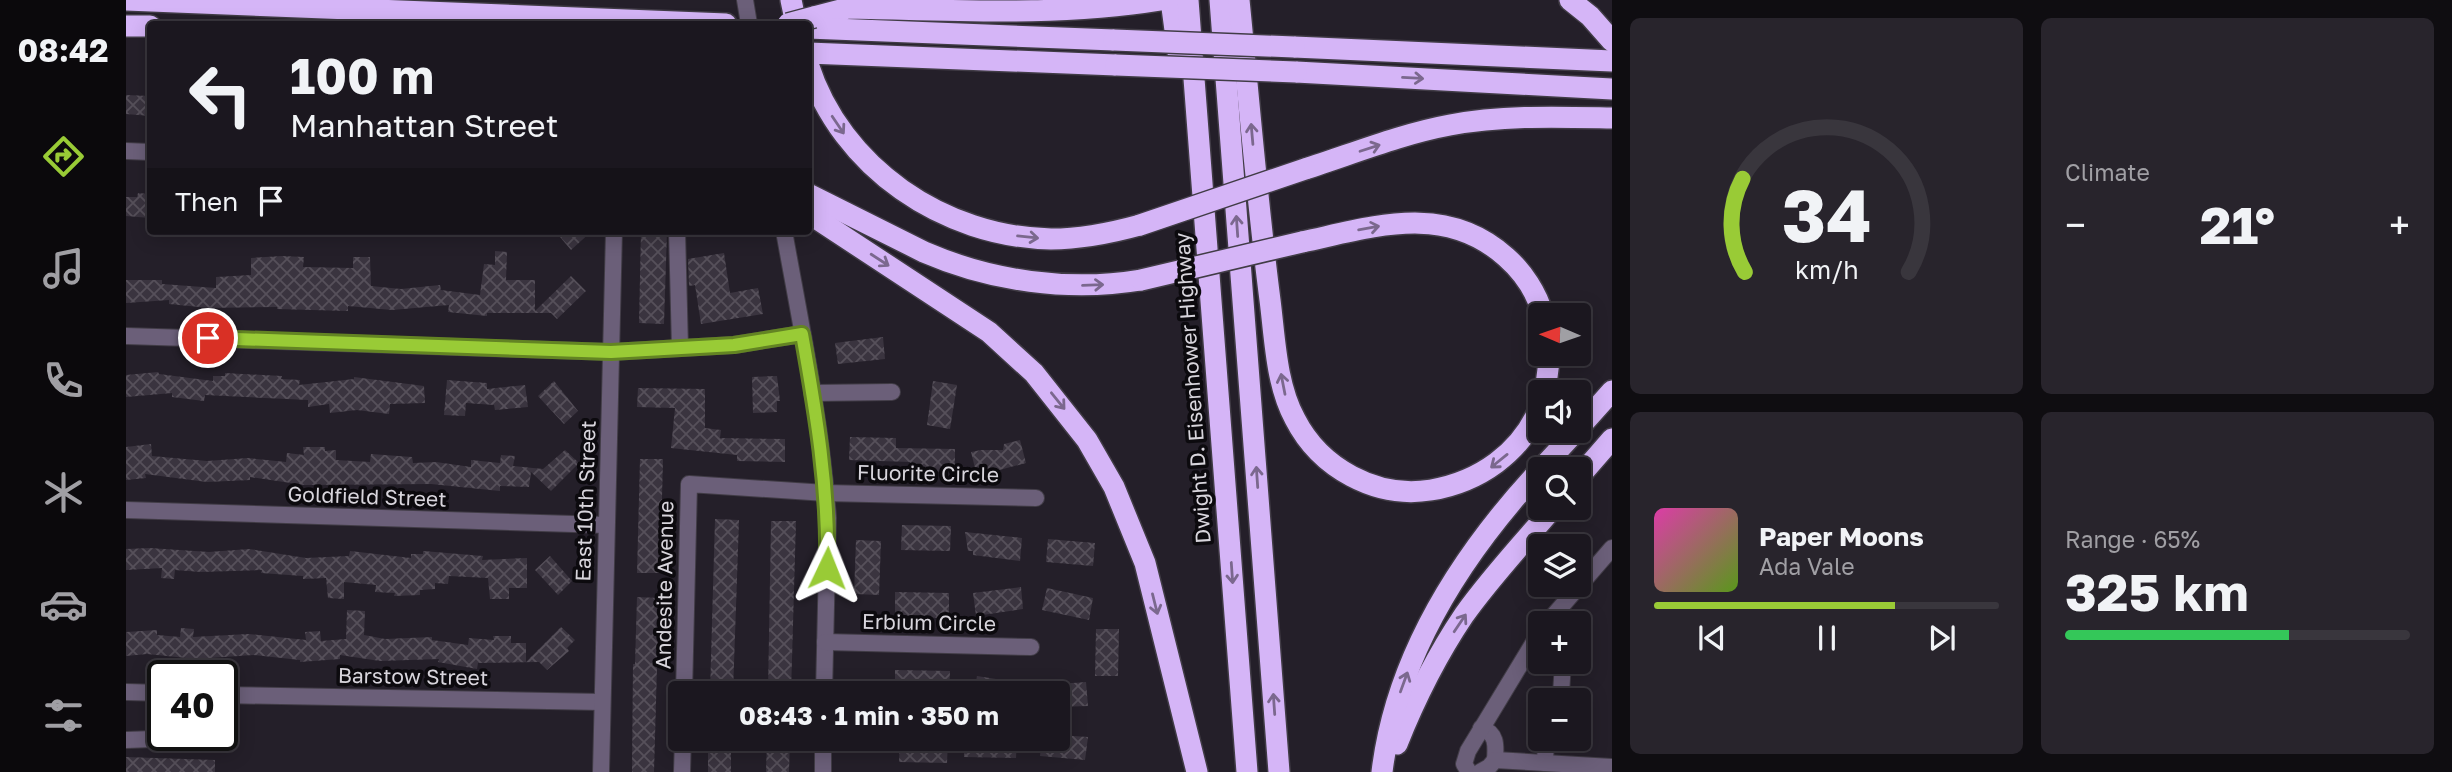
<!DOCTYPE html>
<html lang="en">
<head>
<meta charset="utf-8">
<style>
  body { margin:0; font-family:"Golos Text",sans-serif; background:#28242c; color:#f1f3f6; height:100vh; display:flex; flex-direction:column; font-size:26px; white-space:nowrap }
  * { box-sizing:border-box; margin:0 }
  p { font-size:23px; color:#a09fa4 }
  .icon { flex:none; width:38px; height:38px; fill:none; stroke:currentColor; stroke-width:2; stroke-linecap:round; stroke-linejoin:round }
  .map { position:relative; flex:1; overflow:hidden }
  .panel { display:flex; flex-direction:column; gap:18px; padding:18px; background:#0f0d11; width:840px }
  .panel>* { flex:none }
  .top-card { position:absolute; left:21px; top:21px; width:665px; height:214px; border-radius:7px; box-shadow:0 4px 18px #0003,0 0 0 2px #39363d; background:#1b171f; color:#f1f3f6; overflow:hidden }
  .needle { width:46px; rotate:272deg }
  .tools { position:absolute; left:1402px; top:303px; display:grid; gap:14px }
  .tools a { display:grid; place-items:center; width:63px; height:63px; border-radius:7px; background:#1b171f; box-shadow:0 4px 18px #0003,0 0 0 2px #39363d; font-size:35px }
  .speed { position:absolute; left:21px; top:660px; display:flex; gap:14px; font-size:35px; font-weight:700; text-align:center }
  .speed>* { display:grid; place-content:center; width:91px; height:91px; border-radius:50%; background:#1b171f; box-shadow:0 4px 18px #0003,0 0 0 2px #39363d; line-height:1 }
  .speed .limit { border:4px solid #111; border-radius:10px; background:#fff; color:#111 }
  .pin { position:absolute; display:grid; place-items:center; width:60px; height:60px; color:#fff; margin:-30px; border:4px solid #fff; border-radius:50%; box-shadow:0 2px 7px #0007 }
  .me { position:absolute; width:77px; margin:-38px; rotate:2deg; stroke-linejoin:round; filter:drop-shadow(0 0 5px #0008) }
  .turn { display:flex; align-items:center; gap:24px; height:147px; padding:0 28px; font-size:32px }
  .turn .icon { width:91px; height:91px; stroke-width:2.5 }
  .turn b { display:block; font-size:49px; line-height:60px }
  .then { display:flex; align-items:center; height:66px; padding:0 28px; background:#0003; gap:14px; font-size:26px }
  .big { font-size:52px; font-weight:700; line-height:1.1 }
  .panel .card { flex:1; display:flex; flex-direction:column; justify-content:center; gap:10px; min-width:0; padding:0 24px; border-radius:10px; background:#28242c }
  .panel .dial { align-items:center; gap:0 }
  .dial svg { height:182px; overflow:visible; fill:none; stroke:#39363d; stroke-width:7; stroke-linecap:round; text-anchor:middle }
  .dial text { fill:#f1f3f6; stroke:none }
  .song { display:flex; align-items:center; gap:21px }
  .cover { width:84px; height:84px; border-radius:10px; background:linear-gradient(135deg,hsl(320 70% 55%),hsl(90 70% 35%)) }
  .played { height:7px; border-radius:4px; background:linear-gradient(90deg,#99cb36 70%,#39363d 70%) }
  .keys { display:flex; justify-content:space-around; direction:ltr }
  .heat { display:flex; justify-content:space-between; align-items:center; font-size:38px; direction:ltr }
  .charge { height:10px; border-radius:5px; background:linear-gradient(90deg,#34c759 65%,#39363d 0) }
  .panel .tiles { flex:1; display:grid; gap:18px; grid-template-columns:repeat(2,1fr) }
  .trip { position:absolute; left:542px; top:681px; width:402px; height:70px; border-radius:7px; background:#1b171f; box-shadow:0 4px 18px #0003,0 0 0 2px #39363d; font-weight:700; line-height:70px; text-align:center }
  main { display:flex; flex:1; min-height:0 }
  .tab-bar { display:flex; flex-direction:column; width:126px; justify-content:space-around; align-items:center; background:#0b090c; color:#a09fa4 }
  .tab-bar .icon { width:49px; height:49px }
  .tab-bar .on { color:#99cb36 }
  .tab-bar b { font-size:32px; color:#f1f3f6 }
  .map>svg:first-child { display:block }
</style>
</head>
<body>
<main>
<nav class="tab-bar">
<b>08:42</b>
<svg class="icon on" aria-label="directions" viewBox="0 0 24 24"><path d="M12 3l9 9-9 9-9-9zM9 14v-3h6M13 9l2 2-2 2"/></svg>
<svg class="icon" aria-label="music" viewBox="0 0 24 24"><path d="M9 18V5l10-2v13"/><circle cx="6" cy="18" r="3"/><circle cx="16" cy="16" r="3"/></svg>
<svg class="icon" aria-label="phone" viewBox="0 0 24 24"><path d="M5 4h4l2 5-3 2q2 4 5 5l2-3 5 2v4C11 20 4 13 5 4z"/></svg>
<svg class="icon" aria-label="climate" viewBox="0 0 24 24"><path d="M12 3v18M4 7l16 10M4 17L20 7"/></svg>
<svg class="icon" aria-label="car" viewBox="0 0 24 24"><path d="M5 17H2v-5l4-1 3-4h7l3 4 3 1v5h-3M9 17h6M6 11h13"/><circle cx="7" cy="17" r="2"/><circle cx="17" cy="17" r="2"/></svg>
<svg class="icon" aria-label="filters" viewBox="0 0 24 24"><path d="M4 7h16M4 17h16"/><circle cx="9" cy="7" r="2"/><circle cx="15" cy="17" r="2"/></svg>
</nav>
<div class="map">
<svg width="1486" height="772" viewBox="0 0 1486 772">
  <defs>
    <pattern id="building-cross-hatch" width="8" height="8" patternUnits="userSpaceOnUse" patternTransform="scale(1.75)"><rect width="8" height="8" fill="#3a343f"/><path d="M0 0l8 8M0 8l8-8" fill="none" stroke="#56505a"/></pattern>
  </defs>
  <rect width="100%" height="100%" fill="#241f29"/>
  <g fill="url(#building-cross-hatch)">
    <polygon points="0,95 24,96 24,116 0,114"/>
    <polygon points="12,193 24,194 24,218 0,216 0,197 11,197"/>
    <polygon points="429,231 466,231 445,250"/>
    <polygon points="515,231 541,231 538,324 513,323"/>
    <polygon points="369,251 381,252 380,280 409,280 409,311 445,276 460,291 431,319 425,313 361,313 361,316 322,312 323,305 266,310 222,306 222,311 151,309 151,307 83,308 43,304 43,300 0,303 0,280 36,280 36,284 90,288 90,277 125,275 125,258 156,256 178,257 177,267 227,268 227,257 244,257 245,286 275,289 314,285 315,290 354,295 358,264 369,265"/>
    <polygon points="598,253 604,293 632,288 637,314 575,324 569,285 563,286 562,259"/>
    <polygon points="757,337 759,359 712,364 709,343"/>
    <polygon points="32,372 33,374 87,381 87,376 99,376 99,373 156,376 155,379 174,380 173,385 228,379 228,377 298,386 299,403 264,404 263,414 231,410 204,413 203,404 182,407 182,400 79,395 78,401 46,397 46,393 0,397 0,375"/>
    <polygon points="651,376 654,401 651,401 651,412 627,413 626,377"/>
    <polygon points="321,380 361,383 361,389 399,385 402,407 369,410 368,405 340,403 339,416 318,415"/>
    <polygon points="428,381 452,411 438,424 412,396"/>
    <polygon points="807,381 831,385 824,429 801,425"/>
    <polygon points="512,388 579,389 579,428 595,430 594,438 659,439 659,462 611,461 611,455 545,448 549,408 511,407"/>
    <polygon points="724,437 770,438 770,448 829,449 829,472 783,471 784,462 723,460"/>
    <polygon points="894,440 900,463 851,476 845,452 855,450 877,450 878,444"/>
    <polygon points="25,444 26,456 81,461 122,458 160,462 161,453 178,455 177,447 199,447 199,451 210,450 210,460 244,462 245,454 286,457 287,463 310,462 345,467 345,460 374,463 375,455 389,456 387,466 417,469 439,450 453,463 425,491 405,472 403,487 374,486 374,491 305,484 178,485 124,477 124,480 81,482 19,474 20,478 0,480 0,447"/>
    <polygon points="514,459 537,459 534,573 511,573"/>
    <polygon points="589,519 613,520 607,693 584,693"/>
    <polygon points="645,521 670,521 665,693 642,693"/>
    <polygon points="776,525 825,526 824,551 775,550"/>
    <polygon points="839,532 896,538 894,561 847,555 847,551 842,551"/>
    <polygon points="922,539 969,543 967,566 920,562"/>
    <polygon points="730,540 755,541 753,595 728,594"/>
    <polygon points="24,548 83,552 123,549 180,558 223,556 224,551 285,558 285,554 297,554 297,551 357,556 356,560 401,558 401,588 383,588 383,599 364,599 362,578 323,576 322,584 309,583 309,589 294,590 294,595 268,596 269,593 249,592 250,585 218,582 218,599 202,598 200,578 177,579 177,576 135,573 136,570 75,572 49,570 48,579 35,578 36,568 0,570 0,549"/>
    <polygon points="424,556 446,581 432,595 409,570"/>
    <polygon points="895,587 897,609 850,616 847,593"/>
    <polygon points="921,588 967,598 963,620 916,610"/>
    <polygon points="769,592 823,593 823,618 769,617"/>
    <polygon points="511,597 533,598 528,772 506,772 507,664 509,664"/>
    <polygon points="221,610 239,611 238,635 259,639 306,637 306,640 342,645 343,638 368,640 367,636 385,636 385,643 400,643 400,662 435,627 449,640 441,648 443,651 421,670 413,662 352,663 351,669 312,662 313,659 254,661 214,655 214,659 174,662 174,660 127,655 70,659 21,654 0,656 0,632 31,630 31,635 54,637 55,628 68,629 67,637 122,634 180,640 179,632 194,631 195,641 220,639"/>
    <polygon points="970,629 993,629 992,676 969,676"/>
    <polygon points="769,670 824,671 823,693 769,693"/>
    <polygon points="851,676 915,686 914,693 848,693"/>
    <polygon points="960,682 962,706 933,707 933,684"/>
    <polygon points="933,735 962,737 959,760 914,756 916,738 933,738"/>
    <rect x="582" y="738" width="23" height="34"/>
    <polygon points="641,738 664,738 663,772 640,772"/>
    <polygon points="845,738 891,738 890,758 838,757 840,740"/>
    <polygon points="774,739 822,740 821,763 773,762"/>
    <polygon points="0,757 89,760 89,772 0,772"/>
  </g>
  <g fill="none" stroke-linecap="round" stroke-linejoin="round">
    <defs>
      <g id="minor">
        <polyline points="619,0 623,24"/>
        <polyline points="0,151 24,152"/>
        <polyline points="551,231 554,348"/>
        <path d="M 658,231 C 675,326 695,421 702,518 L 698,693"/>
        <polyline points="0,336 485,352 608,345 676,334"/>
        <polyline points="686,393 766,392"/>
        <polyline points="0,510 480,525"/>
        <polyline points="1421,623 1486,548"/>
        <polyline points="699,642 905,647"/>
        <polyline points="0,692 37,693"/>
        <polyline points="558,693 563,484 700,493 910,498"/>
        <polyline points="96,695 476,702"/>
        <polyline points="1432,700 1435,694 1437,662"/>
        <path d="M 1355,728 C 1371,733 1370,745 1369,760"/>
        <polyline points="0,740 27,739 37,732"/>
        <polyline points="1419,763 1420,738"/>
        <polyline points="475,772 488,231"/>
        <polyline points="556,772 557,738"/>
        <polyline points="697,772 697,738"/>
        <polyline points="1343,772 1338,764 1342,751 1414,632"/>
        <polyline points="1354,772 1363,767 1369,760 1486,767"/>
      </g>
      <g id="highway">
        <polyline points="0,0 600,24"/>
        <polyline points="665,0 670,24"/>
        <polyline points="1045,0 1053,60"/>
        <polyline points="1062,0 1121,772"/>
        <polyline points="1094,0 1153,772"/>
        <path d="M 1113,0 C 1123,100 1131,200 1144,300 C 1149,339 1150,384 1169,419 C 1194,468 1250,499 1305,490 C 1353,482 1395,453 1414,407"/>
        <polyline points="1444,0 1464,16 1486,41"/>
        <path d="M 688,17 L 722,8 C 826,10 931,17 1035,0"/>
        <polyline points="0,26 24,26"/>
        <polyline points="682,28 988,40"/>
        <polyline points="1168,47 1486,61"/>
        <polyline points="682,53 990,65"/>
        <path d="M 682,64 C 715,168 818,237 925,239 C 956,239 985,233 1014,225"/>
        <polyline points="1170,72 1486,89"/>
        <path d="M 1179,169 C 1226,154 1275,134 1324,125 C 1377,115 1432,117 1486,118"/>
        <path d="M 682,194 L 798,252 C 865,281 942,292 1015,280"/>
        <polyline points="682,213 863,332 908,373 961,440 988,487 1019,563 1071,772"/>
        <path d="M 1176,242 C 1247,227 1319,202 1380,257 C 1397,272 1411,293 1417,315"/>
        <polyline points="1419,392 1424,354"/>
        <polyline points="1452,429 1486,391"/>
        <polyline points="1415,469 1451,430"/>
        <polyline points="1452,478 1486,439"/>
        <path d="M 1271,744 C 1289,699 1311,655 1338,615 C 1365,577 1397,543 1427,508"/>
        <path d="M 1256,772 C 1270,656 1336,554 1414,470"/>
      </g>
    </defs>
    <use href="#minor" stroke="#413c46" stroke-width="18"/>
    <use href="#highway" stroke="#413c46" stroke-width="24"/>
    <use href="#minor" stroke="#6b5f79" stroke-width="16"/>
    <use href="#highway" stroke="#d5b5f7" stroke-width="21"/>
    <defs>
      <g id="highway-bridge">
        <polyline points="662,24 688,17"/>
        <polyline points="988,40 1168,47"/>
        <polyline points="990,65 1170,72"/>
        <polyline points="1014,225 1179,169"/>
        <polyline points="1015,280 1176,242"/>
      </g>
    </defs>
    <use href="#highway-bridge" stroke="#413c46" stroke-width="24" stroke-linecap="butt"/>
    <use href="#highway-bridge" stroke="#d5b5f7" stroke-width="21"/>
  </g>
  <defs><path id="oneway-shaft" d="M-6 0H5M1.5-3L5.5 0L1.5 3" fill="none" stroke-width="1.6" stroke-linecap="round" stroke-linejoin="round" transform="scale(1.75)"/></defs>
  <g stroke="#7b688e">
    <use href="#oneway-shaft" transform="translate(1287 78) rotate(3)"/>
    <use href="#oneway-shaft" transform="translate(712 125) rotate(56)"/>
    <use href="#oneway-shaft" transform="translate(1126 134) rotate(-95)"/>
    <use href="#oneway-shaft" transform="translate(1244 148) rotate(-18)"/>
    <use href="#oneway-shaft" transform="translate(1111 226) rotate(-94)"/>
    <use href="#oneway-shaft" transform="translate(1243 228) rotate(-10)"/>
    <use href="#oneway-shaft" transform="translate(902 237) rotate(6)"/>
    <use href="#oneway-shaft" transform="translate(754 260) rotate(33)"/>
    <use href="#oneway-shaft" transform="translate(967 285) rotate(-2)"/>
    <use href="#oneway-shaft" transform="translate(1157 384) rotate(-101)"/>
    <use href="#oneway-shaft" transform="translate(932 401) rotate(51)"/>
    <use href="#oneway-shaft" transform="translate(1373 461) rotate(141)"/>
    <use href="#oneway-shaft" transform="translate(1131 477) rotate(-94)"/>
    <use href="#oneway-shaft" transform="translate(1106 573) rotate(86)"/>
    <use href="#oneway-shaft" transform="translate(1029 604) rotate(76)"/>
    <use href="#oneway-shaft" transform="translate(1334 623) rotate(-56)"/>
    <use href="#oneway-shaft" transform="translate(1278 682) rotate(-70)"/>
    <use href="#oneway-shaft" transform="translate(1148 704) rotate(-94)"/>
  </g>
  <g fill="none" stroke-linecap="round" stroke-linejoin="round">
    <defs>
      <path id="route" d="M 82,338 L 485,352 L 608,345 L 676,334 C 690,412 703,488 701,568"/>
    </defs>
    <use href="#route" stroke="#638423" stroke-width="18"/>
    <use href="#route" stroke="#99cb36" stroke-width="12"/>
  </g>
  <g text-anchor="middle" stroke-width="7" stroke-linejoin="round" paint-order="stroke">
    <g font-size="21" fill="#d8d5dc" stroke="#0c0a0e">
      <text transform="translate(1067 388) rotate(-94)" y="7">Dwight D. Eisenhower Highway</text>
      <text transform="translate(802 474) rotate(1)" y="7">Fluorite Circle</text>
      <text transform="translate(241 497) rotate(2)" y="7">Goldfield Street</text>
      <text transform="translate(460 501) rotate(-88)" y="7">East 10th Street</text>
      <text transform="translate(539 585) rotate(-89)" y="7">Andesite Avenue</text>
      <text transform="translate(803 623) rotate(1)" y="7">Erbium Circle</text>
      <text transform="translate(287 677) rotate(1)" y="7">Barstow Street</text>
    </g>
  </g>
</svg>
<div class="tools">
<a><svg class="needle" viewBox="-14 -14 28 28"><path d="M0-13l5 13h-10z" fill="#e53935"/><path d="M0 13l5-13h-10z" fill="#a09fa4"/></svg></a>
<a><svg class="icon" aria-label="sound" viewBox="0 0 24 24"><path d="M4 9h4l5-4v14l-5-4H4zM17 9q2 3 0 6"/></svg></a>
<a><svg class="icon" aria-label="search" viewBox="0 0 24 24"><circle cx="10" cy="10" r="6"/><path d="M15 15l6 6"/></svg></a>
<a><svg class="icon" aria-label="layers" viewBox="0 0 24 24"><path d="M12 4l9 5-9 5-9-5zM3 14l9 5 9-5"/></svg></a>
<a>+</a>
<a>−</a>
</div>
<div class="speed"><div class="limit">40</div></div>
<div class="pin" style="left:82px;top:338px;background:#d93025"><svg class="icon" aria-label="arrive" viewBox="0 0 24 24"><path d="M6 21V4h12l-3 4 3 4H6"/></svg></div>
<svg class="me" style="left:701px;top:568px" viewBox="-20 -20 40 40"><path d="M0-17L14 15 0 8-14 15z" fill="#99cb36" stroke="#fff" stroke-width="4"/></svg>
<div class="trip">08:43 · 1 min · 350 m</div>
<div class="top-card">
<div class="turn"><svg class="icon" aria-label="left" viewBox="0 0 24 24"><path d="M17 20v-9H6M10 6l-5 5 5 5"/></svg><div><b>100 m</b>Manhattan Street</div></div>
<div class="then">Then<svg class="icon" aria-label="arrive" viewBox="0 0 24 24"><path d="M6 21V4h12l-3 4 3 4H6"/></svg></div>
</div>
</div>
<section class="panel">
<div class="tiles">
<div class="card dial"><svg viewBox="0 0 100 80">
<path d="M14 69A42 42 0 1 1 86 69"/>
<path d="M14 69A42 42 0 0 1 13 28" stroke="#99cb36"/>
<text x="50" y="56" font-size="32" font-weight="700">34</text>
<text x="50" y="72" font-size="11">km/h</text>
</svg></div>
<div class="card"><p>Climate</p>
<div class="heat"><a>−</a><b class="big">21°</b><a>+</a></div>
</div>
<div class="card">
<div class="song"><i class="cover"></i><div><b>Paper Moons</b><p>Ada Vale</p></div></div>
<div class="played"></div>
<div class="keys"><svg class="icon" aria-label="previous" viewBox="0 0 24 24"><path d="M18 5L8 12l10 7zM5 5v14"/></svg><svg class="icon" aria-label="pause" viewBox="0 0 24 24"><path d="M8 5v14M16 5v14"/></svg><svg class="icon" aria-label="next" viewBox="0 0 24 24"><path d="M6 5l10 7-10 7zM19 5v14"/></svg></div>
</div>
<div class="card"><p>Range · 65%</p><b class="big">325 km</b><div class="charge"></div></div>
</div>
</section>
</main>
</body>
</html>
